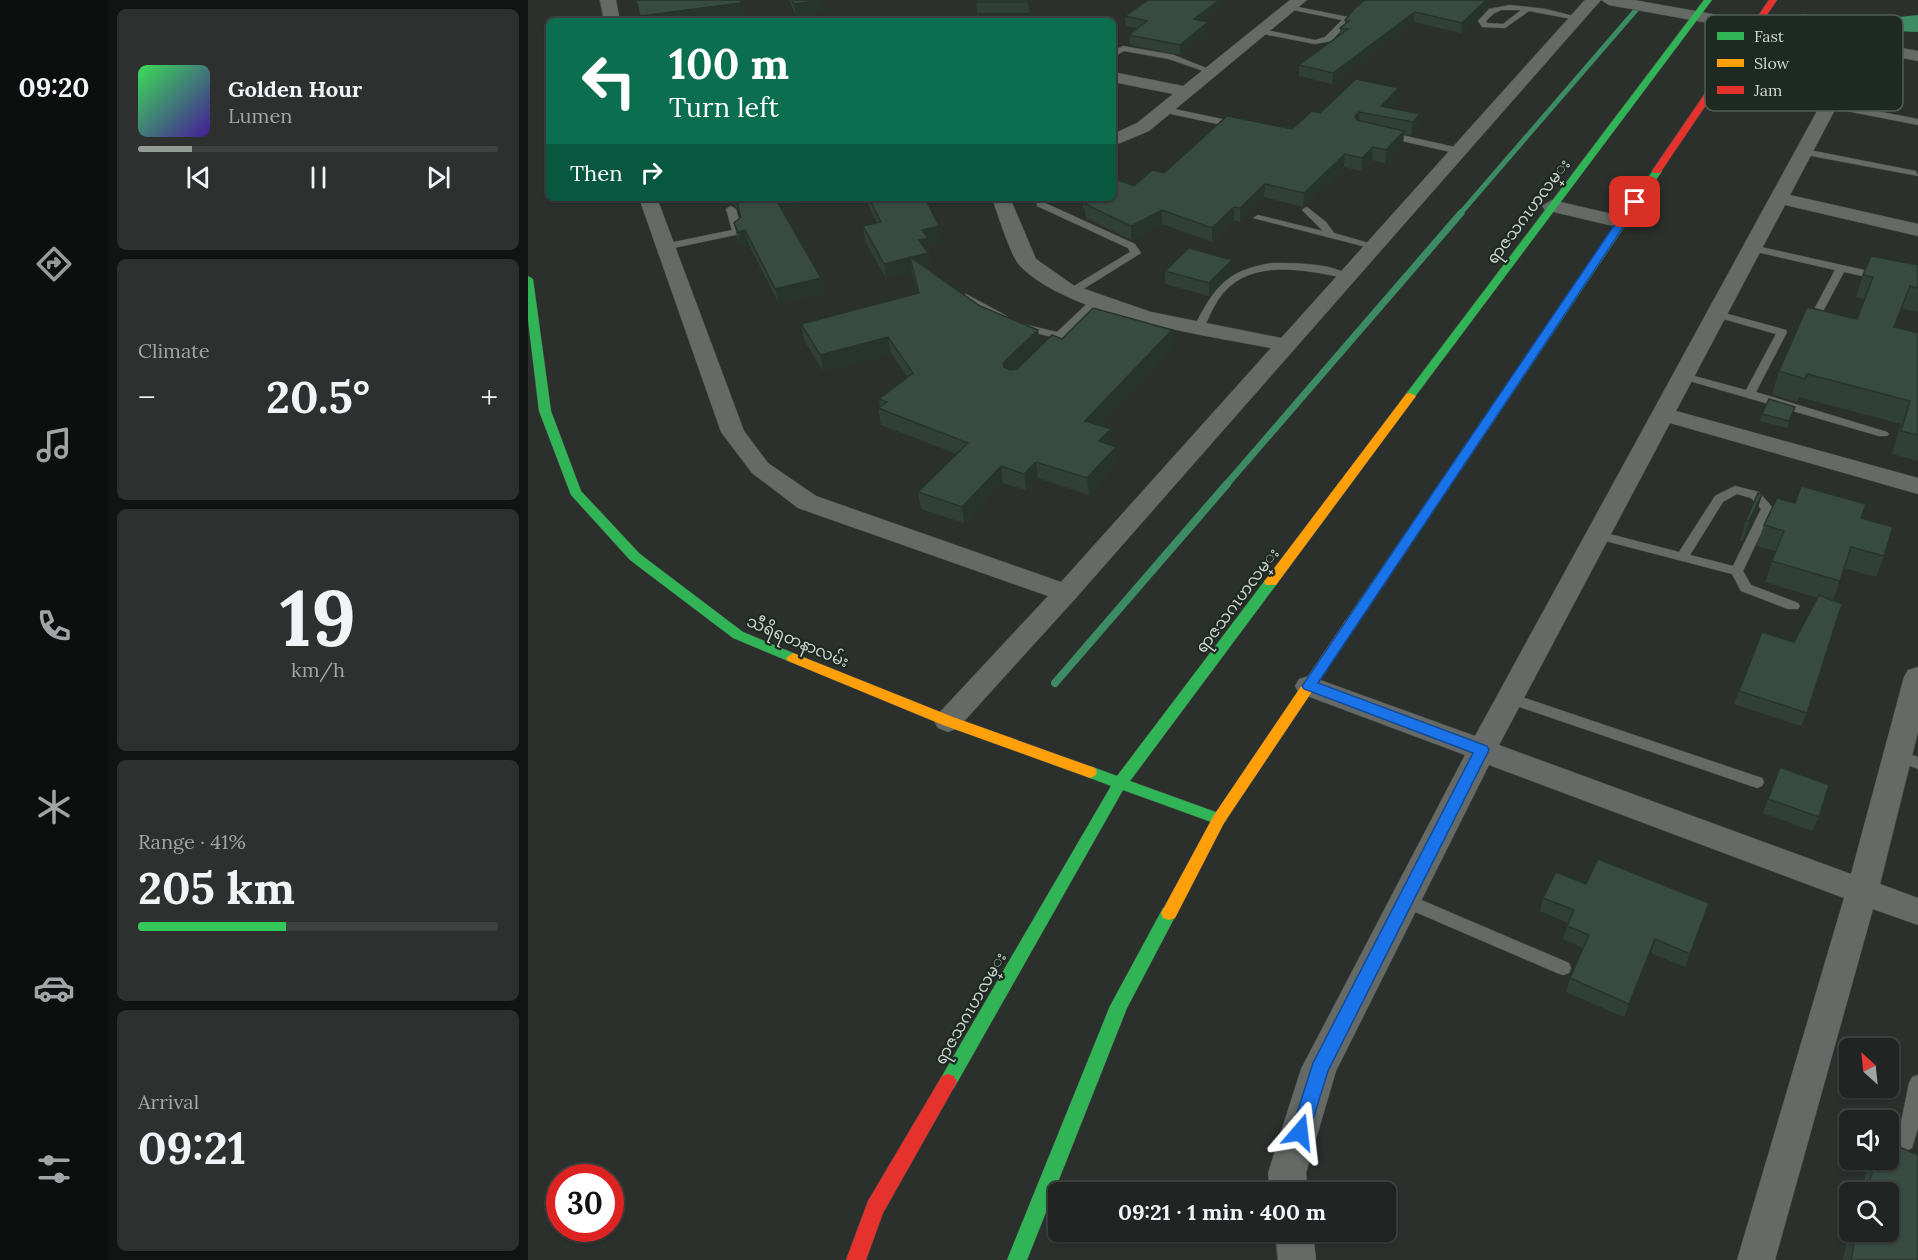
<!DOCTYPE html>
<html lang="en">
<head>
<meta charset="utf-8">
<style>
  body { margin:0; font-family:Lora,"Noto Sans Myanmar",serif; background:#2d302f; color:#f1f3f6; height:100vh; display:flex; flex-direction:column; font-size:22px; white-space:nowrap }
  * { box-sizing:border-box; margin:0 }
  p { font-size:20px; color:#a2a4a5 }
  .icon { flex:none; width:33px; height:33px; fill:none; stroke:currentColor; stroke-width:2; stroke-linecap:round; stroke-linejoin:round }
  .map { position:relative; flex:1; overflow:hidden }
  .panel { display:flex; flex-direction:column; gap:9px; padding:9px; background:#121413; width:420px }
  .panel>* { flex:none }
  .hud { position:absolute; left:18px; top:18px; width:570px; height:183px; border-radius:9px; box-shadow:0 2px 4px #0004,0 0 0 2px #3d4140; background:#0b6e4f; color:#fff; overflow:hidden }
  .needle { width:39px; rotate:333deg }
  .controls { position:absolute; left:1311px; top:1038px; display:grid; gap:12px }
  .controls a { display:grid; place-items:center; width:60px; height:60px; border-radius:9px; background:#202422; box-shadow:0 2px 4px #0004,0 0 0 2px #3d4140; font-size:30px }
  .speed { position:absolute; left:18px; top:1164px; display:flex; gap:12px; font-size:30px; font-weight:700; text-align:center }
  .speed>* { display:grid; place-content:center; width:78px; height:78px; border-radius:50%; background:#202422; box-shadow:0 2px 4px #0004,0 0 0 2px #3d4140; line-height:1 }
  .speed .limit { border:9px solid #d22; background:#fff; color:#111 }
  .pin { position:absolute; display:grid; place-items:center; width:51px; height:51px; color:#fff; margin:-26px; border-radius:12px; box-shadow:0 3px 9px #0006 }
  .me { position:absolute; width:66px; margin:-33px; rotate:17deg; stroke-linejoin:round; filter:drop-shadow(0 0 4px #0008) }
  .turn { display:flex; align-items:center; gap:21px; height:126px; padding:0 24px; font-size:27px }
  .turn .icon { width:78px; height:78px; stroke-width:2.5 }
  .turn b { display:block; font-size:42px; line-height:51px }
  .then { display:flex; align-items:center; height:57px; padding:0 24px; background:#0003; gap:12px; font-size:22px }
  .big { font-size:45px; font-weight:700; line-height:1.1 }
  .panel .tile { flex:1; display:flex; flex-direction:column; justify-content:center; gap:9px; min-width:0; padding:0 21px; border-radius:9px; background:#2d302f }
  .panel .dial { align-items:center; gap:0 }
  .dial b { font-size:78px; line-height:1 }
  .song { display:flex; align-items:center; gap:18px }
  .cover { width:72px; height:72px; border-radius:9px; background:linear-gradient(135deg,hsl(130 70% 55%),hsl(260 70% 35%)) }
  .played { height:6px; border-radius:3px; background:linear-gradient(90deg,#959b97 15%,#3d4140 15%) }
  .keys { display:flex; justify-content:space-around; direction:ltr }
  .heat { display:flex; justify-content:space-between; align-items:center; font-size:33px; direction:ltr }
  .charge { height:9px; border-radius:4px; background:linear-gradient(90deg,#34c759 41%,#3d4140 0) }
  .trip { position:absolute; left:520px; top:1182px; width:348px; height:60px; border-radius:9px; background:#202422; box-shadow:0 2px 4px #0004,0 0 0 2px #3d4140; font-weight:700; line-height:60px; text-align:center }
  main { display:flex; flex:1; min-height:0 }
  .tab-bar { display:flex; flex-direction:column; width:108px; justify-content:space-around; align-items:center; background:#0d0e0e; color:#a2a4a5 }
  .tab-bar .icon { width:42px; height:42px }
  .tab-bar .selected { color:#959b97 }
  .tab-bar b { font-size:27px; color:#f1f3f6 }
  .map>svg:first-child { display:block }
</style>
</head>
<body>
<main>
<nav class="tab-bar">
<b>09:20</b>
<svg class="icon selected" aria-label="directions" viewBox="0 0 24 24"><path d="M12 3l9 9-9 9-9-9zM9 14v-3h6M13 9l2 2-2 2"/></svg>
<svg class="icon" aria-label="music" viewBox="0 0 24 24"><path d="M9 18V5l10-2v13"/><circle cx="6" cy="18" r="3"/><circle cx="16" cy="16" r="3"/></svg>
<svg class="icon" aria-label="phone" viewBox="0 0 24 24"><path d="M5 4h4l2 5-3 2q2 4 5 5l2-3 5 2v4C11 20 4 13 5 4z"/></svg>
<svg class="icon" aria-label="climate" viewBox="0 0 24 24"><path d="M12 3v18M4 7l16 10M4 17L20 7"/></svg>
<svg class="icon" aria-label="car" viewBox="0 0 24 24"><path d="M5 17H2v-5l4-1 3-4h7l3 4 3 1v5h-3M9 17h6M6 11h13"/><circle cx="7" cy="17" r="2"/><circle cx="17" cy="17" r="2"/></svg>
<svg class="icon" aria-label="filters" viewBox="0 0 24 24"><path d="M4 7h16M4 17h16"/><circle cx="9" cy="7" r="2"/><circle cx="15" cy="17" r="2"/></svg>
</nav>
<section class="panel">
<div class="tile">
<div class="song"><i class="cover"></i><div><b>Golden Hour</b><p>Lumen</p></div></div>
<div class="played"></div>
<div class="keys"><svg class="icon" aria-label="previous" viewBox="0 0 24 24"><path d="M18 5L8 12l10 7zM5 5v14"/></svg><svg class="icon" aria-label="pause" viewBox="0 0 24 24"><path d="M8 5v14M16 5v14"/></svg><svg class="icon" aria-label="next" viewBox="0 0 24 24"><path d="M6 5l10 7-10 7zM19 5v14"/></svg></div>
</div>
<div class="tile"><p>Climate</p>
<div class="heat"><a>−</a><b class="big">20.5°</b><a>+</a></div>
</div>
<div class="tile dial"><b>19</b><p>km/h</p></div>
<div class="tile"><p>Range · 41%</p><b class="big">205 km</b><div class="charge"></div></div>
<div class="tile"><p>Arrival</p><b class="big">09:21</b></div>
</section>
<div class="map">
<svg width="1390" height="1260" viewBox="0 0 1390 1260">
  <rect width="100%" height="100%" fill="#2b302d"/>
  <polygon fill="#3c8b62" points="1390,15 1390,32 1364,31 1332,25 1352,19"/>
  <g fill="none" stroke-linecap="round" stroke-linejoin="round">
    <g stroke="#3c8b62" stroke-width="5">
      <polyline points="1276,17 1332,25"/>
      <polyline points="931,215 1108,10"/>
    </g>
    <polyline stroke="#3c8b62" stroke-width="7" points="698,485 933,213"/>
    <polyline stroke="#3c8b62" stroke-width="8" points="527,683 699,484"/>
    <defs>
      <g id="lane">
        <polygon points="760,5 820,17 824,19 803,41 787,44 730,33 729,31 733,29 787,40 797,37 814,20 760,9"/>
        <path d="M 982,5 L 1018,9 L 1053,18 L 1049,20 L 1001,11 L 977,28 L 954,27 L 950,21 L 961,9 ZM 973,10 L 993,10 L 975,24 L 959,23 L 958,21 L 965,14 Z"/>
        <polygon points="595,46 646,55 688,72 684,74 641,59 596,51 585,57 585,51"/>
        <polygon points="1301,102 1390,119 1390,125 1298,107 1298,103"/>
        <polygon points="637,107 708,122 712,125 708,128 634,112 633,110"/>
        <polygon points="860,132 931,148 936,151 931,154 857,137 857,133"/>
        <polygon points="1276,149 1388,171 1390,176 1273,154 1273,150"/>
        <polygon points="509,202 515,202 607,244 613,253 549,293 541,293 541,289 602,252 600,248 509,206"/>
        <polygon points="203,206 208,209 214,232 212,234 136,250 131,247 136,244 204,230 198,209"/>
        <polygon points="779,207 798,222 806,233 851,246 846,249 725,218 730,215 795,231 774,210"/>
        <polygon points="1224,245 1390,282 1390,288 1316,272 1291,319 1290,321 1282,321 1281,319 1307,270 1220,250 1220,246"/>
        <path d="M 744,263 C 763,263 803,263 818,274 L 813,277 C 770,269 718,258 690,300 C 684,309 680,320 675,329 L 667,329 L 666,327 C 686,288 698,270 744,263 Z"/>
        <polygon points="438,294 479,316 480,318 475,321 471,320 434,299 433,297"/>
        <polygon points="569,297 574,300 573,302 523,350 515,350 514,348 524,337 491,329 490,327 495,324 529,332 565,298"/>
        <polygon points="1189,311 1258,330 1259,332 1228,392 1359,432 1361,434 1359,436 1351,436 1151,378 1151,374 1155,373 1218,390 1248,334 1185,316 1185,312"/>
        <path d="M 1207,486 L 1231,492 L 1245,508 L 1215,571 L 1223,585 L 1270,603 L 1272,606 L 1270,609 L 1260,609 L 1213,591 L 1204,574 L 1066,538 L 1064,535 L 1070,531 L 1151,552 L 1187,496 ZM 1209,494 L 1223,498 L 1233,509 L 1205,566 L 1162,555 L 1195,502 Z"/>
        <polygon points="982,693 1234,778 1236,782 1234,786 1229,788 977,702 975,698 977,694"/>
        <polygon points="1370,750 1390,757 1390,769 1365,760 1363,756 1365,752"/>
        <polygon points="877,893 1041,963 1043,968 1041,973 1035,975 1029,973 871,905 869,900 871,895"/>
        <polygon points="1390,1075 1390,1128 1384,1148 1378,1151 1372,1148 1369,1142 1381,1083 1384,1077"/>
      </g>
      <g id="street">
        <polygon points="72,0 88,0 92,21 76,21"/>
        <polygon points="762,0 779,0 621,131 585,146 585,134 609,123 645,94 585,82 585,72 655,86"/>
        <path d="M 1057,0 L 1073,0 L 547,599 L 430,728 L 420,732 L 410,728 L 406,721 L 410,714 L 520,596 L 270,508 L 224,473 L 193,432 L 111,198 L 129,198 L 216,431 L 240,463 L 288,496 L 533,582 L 743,348 C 675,335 541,316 492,266 C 483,257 469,212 464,198 L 482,198 L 508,259 L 545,285 L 623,312 L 753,338 Z"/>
        <polygon points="1073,0 1106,0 1390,51 1390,61 1338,51 1262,195 1390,224 1390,236 1257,205 1148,411 1390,478 1390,494 1142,423 971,745 1323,874 1376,677 1380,670 1390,667 1390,732 1352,884 1390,898 1390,925 1345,909 1247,1260 1209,1260 1316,898 961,765 808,1071 778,1173 780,1192 742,1192 740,1173 773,1069 937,755 771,693 767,686 771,679 781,676 947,736 1323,49 1081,5"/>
        <polygon points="1024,200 1101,218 1104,222 1094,228 1017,210 1014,206"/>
        <polygon points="747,1232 785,1232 788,1260 750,1260"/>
      </g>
      <g id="fast">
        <polygon points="1176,0 1184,0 886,398 878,398 878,394"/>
        <polygon points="1126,169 1134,171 828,626 818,626 816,623 818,620"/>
        <polygon points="0,276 5,279 23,411 53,491 112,554 215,632 270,655 272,658 270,661 260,661 205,638 102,560 43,495 11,411 0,320"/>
        <polygon points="743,578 750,582 748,585 602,781 696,815 699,819 696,823 691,825 686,823 595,790 426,1088 420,1090 414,1088 411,1082 414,1076 583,786 557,776 555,772 557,768 562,766 589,776 738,579"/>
        <polygon points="641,906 647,908 649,913 599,1008 499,1260 479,1260 582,1006 635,908"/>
      </g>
      <g id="slow">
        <polygon points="882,393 888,396 748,585 738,585 736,582 738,579 878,394"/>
        <polygon points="823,618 830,623 696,823 647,918 641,920 635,918 633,913 686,815 818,620"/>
        <polygon points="265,653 425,717 567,768 569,772 567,776 562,778 415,725 260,661 258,658"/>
      </g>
      <g id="jam">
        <polygon points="1241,0 1249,0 1132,173 1126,173 1124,171"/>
        <polygon points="420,1074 426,1076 429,1082 355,1213 338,1260 318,1260 340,1201 414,1076"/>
      </g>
    </defs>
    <use href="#lane" stroke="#484d4a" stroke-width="1"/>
    <use href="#street" stroke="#484d4a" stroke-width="1"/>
    <use href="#fast" stroke="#484d4a" stroke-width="1"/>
    <use href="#slow" stroke="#484d4a" stroke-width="1"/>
    <use href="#jam" stroke="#484d4a" stroke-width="1"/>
    <use href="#lane" fill="#656a67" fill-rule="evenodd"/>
    <use href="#street" fill="#656a67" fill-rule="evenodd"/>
    <use href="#fast" fill="#30b455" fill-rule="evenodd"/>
    <use href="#slow" fill="#ff9f0a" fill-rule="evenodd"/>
    <use href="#jam" fill="#e5322d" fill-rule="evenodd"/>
  </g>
  <g fill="#304039">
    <polygon points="261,0 293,0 296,11 268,16"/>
    <polygon points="448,0 504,0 501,13 449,13"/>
    <polygon points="694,0 694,7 677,21 680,22 680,32 652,55 602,45 601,35 609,28 598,26 597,16"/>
    <polygon points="837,0 960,7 933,33 886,22 804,84 771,76 771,65 812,35 812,28 817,24 817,20"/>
    <polygon points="871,88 870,100 863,108 891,127 883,135 876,134 875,144 857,163 844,160 833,171 816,167 775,207 736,197 712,222 706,220 684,242 634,224 603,240 558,218 557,209 555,208 555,203 545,198 585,198 606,186 636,173 764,129 792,113"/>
    <polygon points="194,198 308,198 254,210 293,278 296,293 251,304 221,245 213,246 209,237 206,223 213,217 210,208 204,204 197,207"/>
    <polygon points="337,198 397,198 413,241 401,243 402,252 400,252 403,268 399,268 452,306 510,330 512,346 534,339 645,346 570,425 584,445 589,463 561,495 510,478 498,490 475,483 436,523 393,509 390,492 429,454 353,425 350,408 352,406 351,399 379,377 363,353 295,371 276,340 273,324 390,293 384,272 358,278 337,241 335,226 349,223"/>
    <polygon points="704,260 704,273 681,296 637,284 637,271"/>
    <polygon points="1390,265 1390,312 1373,308 1366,328 1390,333 1390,461 1364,454 1373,424 1271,397 1269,402 1244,394 1251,371 1329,319 1336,299 1328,297 1335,275"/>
    <polygon points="1267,407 1259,428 1232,421 1234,414"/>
    <polygon points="1234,494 1228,515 1215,541 1212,541 1218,520"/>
    <polygon points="1267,503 1333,518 1356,556 1348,577 1316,568 1305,600 1279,713 1273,726 1206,704 1211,691 1266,642 1290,598 1237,582 1248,551 1229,546 1236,525"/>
    <polygon points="1252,767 1291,817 1284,831 1235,813"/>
    <polygon points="1058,884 1181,903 1157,967 1123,953 1096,1017 1038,992 1042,978 1055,948 1035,939 1040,923 1012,911 1015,898"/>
    <polygon points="1343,1160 1360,1160 1390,1260 1315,1260 1322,1227 1322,1232 1360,1232 1360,1192 1332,1192"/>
  </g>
  <g fill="#27342e">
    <polygon points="294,0 296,11 268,16 266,4"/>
    <polygon points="501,0 504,0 501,13 500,2"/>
    <polygon points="691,0 694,0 694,7 666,29 666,19"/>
    <polygon points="958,0 961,0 960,7 933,33 934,23"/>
    <polygon points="213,3 216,16 179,21 114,21 112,16"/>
    <polygon points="887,12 886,22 804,84 805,73"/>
    <polygon points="680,22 680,32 652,55 652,45"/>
    <polygon points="871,88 870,100 855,116 853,106"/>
    <polygon points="831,112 831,124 827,116"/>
    <polygon points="892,114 891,127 883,135 885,122"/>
    <polygon points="876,131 875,144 857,163 858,150"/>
    <polygon points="845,147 844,160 833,171 834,158"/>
    <polygon points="817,154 816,167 775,207 776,193"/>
    <polygon points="737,184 736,197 712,222 712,208"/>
    <polygon points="195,198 203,198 204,204 197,207"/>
    <polygon points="246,198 308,198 249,211"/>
    <polygon points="706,207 706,220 684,242 684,228"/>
    <polygon points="634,210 634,224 603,240 603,226"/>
    <polygon points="411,226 413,241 401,243 402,252 394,254 391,240 394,230"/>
    <polygon points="217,230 221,245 213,246 210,232"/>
    <polygon points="400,253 403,268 386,272 382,257"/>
    <polygon points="382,257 384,272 358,278 356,264"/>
    <polygon points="704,260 704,273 681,296 681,283"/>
    <polygon points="293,278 296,293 251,304 247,289"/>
    <polygon points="510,330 512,346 477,379 475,363"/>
    <polygon points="644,330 645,346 558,437 557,421"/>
    <polygon points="360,337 363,353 295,371 292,355"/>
    <polygon points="583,429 584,445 572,458 571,441"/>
    <polygon points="588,447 589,463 561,495 559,478"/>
    <polygon points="508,462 510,478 498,490 496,474"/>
    <polygon points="473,466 475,483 436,523 434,507"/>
    <polygon points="1234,494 1228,515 1215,541 1221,521"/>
    <polygon points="1127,939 1123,953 1096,1017 1101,1004"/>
  </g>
  <g fill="#384b42" stroke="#27342e" stroke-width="1.5">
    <polygon points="108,0 212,0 213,3 112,16"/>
    <polygon points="264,0 294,0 266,4"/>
    <polygon points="448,0 501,0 500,2 448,2"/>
    <polygon points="620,0 691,0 666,19 680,22 652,45 601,35 619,21 597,16"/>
    <polygon points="837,0 958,0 934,23 887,12 805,73 771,65 820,29 812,28 821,21 817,20 827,8"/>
    <polygon points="828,79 871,88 853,106 892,114 885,122 831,112 827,116 829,120 876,131 858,150 845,147 834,158 817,154 776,193 737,184 712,208 706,207 684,228 634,210 603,226 557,204 566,200 562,198 585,198 585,178 606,186 624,170 636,173 699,116 764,129 784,111 792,113"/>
    <polygon points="208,198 247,198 293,278 247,289 217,230 210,232 206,223 213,217"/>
    <polygon points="341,198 397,198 411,226 394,230 400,238 391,240 400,253 356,264 335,226 353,222"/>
    <polygon points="661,248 704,260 681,283 637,271"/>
    <polygon points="1343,256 1390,265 1390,288 1382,286 1366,327 1390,333 1390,435 1373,431 1382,401 1279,374 1277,379 1251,371 1279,307 1329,319 1345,277 1335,275"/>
    <polygon points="382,257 452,306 510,330 475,363 476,367 482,370 489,369 524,335 534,339 565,308 644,330 557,421 583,429 571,441 588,447 559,478 508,462 496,474 473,466 434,507 390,492 440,443 350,408 359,402 351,399 385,373 360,337 292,355 273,324 391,293"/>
    <polygon points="1241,399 1267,407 1261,421 1234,414"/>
    <polygon points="1273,486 1338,504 1333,518 1365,527 1356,556 1323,547 1312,581 1244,561 1256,531 1236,525 1249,498 1267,503"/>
    <polygon points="1230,493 1234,494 1221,521 1218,520"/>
    <polygon points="1291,595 1314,604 1279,713 1211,691 1234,632 1266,642"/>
    <polygon points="1252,767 1301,785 1291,817 1240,799"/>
    <polygon points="1070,859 1181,903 1162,954 1127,939 1101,1004 1042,978 1061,935 1039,926 1046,910 1015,898 1028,872 1058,884"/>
    <polygon points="1360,1142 1390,1155 1390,1260 1323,1260 1328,1232 1360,1232 1360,1192 1338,1192 1348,1160 1360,1160"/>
  </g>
  <polygon fill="#1a73e8" stroke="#114b97" stroke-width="1.5" points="1107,200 1112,202 790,683 959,746 961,750 800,1071 781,1132 778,1138 772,1140 765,1138 763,1132 785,1063 945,753 776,689 774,686 1102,202"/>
  <g text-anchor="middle" stroke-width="4.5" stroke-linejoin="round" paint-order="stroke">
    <g font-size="16" fill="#ced5d0" stroke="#1e2922">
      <text transform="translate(1000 211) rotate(-53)" y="6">ရာဇသဂၤဟလမ္း</text>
      <text transform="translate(709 600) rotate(-53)" y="6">ရာဇသဂၤဟလမ္း</text>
      <text transform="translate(270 641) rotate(23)" y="6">သီရိရတနာလမ်း</text>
      <text transform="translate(442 1008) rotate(-60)" y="6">ရာဇသဂၤဟလမ္း</text>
    </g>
  </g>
  <rect x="1177" y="15" width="198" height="96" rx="9" fill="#1e2922" stroke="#535d56" stroke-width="1.5"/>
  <rect x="1189" y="32" width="27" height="8" fill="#30b455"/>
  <rect x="1189" y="59" width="27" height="8" fill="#ff9f0a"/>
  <rect x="1189" y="86" width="27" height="8" fill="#e5322d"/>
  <g font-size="16" fill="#ced5d0">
    <text x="1226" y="42">Fast</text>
    <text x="1226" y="69">Slow</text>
    <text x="1226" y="96">Jam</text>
  </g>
</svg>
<div class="controls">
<a><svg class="needle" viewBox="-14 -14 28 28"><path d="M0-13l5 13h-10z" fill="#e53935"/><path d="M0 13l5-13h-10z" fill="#a2a4a5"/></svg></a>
<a><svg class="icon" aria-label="sound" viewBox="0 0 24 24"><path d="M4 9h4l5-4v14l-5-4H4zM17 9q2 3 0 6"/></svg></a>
<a><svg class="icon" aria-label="search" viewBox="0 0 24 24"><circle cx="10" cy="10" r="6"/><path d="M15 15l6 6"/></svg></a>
</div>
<div class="speed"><div class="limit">30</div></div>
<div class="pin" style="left:1107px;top:202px;background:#d93025"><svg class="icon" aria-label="arrive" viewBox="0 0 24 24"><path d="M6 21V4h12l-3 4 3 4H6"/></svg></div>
<svg class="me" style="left:772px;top:1132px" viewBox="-20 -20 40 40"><path d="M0-17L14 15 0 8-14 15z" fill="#1a73e8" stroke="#fff" stroke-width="4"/></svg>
<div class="trip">09:21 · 1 min · 400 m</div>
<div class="hud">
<div class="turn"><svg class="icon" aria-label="left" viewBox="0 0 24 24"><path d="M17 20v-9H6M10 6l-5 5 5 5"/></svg><div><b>100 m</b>Turn left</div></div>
<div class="then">Then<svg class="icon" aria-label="right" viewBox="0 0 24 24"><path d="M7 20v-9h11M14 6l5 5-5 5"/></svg></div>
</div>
</div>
</main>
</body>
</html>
